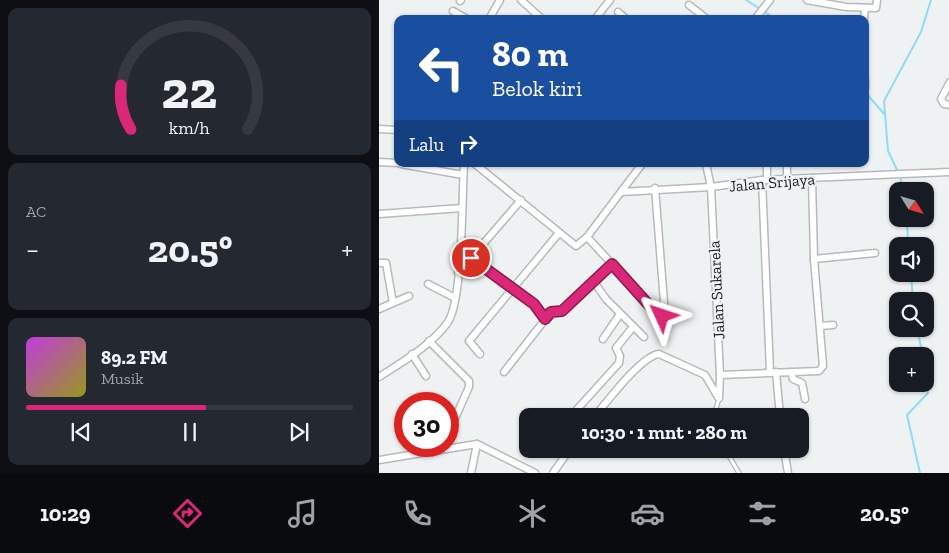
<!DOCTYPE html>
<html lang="id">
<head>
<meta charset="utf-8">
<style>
  body { margin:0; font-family:"Zilla Slab",serif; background:#242831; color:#f1f3f6; height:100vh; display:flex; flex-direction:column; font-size:19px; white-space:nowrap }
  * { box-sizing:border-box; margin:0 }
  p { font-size:16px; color:#9ea1a6 }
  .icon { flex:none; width:28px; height:28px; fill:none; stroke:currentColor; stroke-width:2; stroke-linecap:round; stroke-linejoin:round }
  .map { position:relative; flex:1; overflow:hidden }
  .details { display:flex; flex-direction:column; gap:8px; padding:8px; background:#0d0f14; width:379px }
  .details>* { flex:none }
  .hud { position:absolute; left:15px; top:15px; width:475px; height:152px; border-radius:10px; box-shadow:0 1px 4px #0004; background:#1a4fa0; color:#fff; overflow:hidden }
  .needle { width:32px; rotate:127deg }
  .fabs { position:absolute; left:510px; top:182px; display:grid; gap:10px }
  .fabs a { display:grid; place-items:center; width:45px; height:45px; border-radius:10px; background:#171b24; box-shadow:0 1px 4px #0004; font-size:25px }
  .speed { position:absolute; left:15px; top:392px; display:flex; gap:10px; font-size:25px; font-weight:700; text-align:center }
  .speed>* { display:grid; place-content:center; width:65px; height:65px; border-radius:50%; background:#171b24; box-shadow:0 1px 4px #0004; line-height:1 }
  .speed .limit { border:8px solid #d22; background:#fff; color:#111 }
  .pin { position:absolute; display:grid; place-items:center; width:42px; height:42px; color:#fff; margin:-21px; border:2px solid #fff; border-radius:50%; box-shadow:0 1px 5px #0007 }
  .me { position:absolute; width:55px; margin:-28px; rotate:312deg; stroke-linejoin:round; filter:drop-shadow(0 0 4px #0008) }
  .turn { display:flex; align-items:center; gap:18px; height:105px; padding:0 15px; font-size:22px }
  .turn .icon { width:65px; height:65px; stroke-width:2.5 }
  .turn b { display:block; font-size:35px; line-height:42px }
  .then { display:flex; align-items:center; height:48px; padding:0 15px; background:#0003; gap:10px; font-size:19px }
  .big { font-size:38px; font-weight:800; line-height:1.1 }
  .details .widget { flex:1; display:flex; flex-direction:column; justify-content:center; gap:8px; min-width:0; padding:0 18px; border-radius:10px; background:#242831 }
  .details .dial { align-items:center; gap:0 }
  .dial svg { height:130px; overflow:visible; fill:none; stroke:#363941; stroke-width:7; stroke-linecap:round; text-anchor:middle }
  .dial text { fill:#f1f3f6; stroke:none }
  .song { display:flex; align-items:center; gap:15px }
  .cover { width:60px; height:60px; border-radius:8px; background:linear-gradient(135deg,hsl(290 70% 55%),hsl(60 70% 35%)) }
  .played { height:5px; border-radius:2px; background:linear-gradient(90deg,#db2777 55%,#363941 55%) }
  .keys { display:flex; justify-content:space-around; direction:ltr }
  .heat { display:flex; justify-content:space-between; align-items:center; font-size:28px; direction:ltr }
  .trip { position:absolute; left:140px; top:408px; width:290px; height:50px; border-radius:10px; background:#171b24; box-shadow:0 1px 4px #0004; font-weight:800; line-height:50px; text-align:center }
  .tabs { display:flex; height:80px; justify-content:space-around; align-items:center; background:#090b0e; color:#9ea1a6 }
  .tabs .icon { width:35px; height:35px }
  .tabs .on { color:#db2777 }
  .tabs b { font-size:22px; color:#f1f3f6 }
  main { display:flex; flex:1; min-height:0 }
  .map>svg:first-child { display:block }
</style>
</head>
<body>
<main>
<section class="details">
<div class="widget dial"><svg viewBox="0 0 100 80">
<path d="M14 69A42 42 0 1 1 86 69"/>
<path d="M14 69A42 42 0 0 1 8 42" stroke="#db2777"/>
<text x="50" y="56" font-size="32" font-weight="700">22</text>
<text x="50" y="72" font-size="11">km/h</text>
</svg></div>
<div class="widget"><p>AC</p>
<div class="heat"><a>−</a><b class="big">20.5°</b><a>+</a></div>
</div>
<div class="widget">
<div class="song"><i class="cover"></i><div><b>89.2 FM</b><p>Musik</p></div></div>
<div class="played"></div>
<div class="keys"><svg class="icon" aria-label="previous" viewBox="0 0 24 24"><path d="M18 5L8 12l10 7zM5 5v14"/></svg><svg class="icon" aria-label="pause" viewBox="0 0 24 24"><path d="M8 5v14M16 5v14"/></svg><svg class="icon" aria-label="next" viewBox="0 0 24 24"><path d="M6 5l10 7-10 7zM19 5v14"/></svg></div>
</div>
</section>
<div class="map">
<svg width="571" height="473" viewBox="0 0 571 473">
  <rect width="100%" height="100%" fill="#eef2f3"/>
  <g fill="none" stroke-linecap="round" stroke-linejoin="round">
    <g stroke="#91dcf2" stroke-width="2">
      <polyline points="367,0 397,19"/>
      <polyline points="486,92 506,115"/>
      <polyline points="519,172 509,151 505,101 542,32 552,0"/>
      <polyline points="521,176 524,191"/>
      <polyline points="528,219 529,246"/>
      <polyline points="532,274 534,301"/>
      <polyline points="538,329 544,356"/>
      <polyline points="541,473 528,415 549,393 546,362"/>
    </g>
    <defs>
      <g id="service">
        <polyline points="335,416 340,398"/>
        <polyline points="297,449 309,453 315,449"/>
        <polyline points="346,449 360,473"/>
      </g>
      <g id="minor">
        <polyline points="142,0 163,19"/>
        <polyline points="428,0 467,7 497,8 498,0"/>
        <polyline points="81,1 82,0"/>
        <polyline points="310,5 328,19"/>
        <polyline points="74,11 88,19"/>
        <polyline points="239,12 247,19"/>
        <polyline points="110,19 121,0"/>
        <polyline points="216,19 231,0"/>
        <polyline points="376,19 391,0"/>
        <polyline points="485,19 486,8"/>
        <polyline points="486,80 486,88"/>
        <polyline points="571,82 562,99 565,104 571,105"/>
        <polyline points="0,129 19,130"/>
        <polyline points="0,162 19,163"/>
        <polyline points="22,164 84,175"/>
        <polyline points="96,164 197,246 208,237 263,164"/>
        <polyline points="327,164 332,187 341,375 340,398"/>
        <polyline points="388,164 388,180"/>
        <polyline points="408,164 408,179"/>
        <polyline points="383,180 391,372"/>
        <polyline points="242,192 332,187 383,180 571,172"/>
        <polyline points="0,214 83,208"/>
        <polyline points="92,258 155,304 166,319"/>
        <polyline points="435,259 496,253"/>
        <polyline points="0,263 7,263 14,303"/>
        <polyline points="233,264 277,315 283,316 286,315 276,188"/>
        <polyline points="79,273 142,200"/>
        <polyline points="215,282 227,299 265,337"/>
        <polyline points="49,284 76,298"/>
        <polyline points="0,309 30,296"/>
        <polyline points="441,326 454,325"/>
        <polyline points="224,339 241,314"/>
        <polyline points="50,341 90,381 90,387 69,434"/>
        <polyline points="33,354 47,376"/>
        <polyline points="101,354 90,341 180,233"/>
        <polyline points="125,372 172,312 183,311 233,264 208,237"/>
        <polyline points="397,372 401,416"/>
        <polyline points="412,372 414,379 423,383 426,399"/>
        <polyline points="341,375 440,371 444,366 435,259 433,178"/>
        <path d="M 0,377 C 23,362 53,345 69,322 C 84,300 83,195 85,164"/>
        <polyline points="192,416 240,363 241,356 237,348 254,327"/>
        <path d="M 216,416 C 228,402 262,356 280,354 L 326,375 L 339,397"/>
        <polyline points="405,449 409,473"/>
        <polyline points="0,460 98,444 156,473"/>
        <polyline points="92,473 98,444"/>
        <polyline points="174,473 191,449"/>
      </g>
    </defs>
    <use href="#service" stroke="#b6babb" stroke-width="5.5"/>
    <use href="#minor" stroke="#b6babb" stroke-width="9"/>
    <use href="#service" stroke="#fff" stroke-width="3"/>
    <use href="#minor" stroke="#fff" stroke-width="6"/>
  </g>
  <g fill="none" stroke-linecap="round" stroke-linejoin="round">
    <defs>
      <polyline id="route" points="92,258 155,304 166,319 172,312 183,311 233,264 278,314 283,316"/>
    </defs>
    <use href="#route" stroke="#8e194d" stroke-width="12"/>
    <use href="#route" stroke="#db2777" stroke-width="9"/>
  </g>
  <g text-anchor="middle" stroke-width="4" stroke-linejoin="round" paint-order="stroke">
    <g font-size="16" fill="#1d1f1f" stroke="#eef2f3">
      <text transform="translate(393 182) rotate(-5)" y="6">Jalan Srijaya</text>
      <text transform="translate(337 290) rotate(-93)" y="6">Jalan Sukarela</text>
    </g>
  </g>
</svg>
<div class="fabs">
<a><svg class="needle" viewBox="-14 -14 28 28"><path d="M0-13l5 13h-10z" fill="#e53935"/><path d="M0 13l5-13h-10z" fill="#9ea1a6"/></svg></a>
<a><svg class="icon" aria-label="sound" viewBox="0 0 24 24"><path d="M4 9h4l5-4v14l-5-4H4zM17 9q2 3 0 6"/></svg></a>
<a><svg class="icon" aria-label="search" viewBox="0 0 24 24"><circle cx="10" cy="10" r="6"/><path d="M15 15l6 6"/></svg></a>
<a>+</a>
</div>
<div class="speed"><div class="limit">30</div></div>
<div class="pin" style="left:92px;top:258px;background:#d93025"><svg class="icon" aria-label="arrive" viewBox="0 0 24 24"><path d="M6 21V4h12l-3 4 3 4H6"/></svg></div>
<svg class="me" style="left:283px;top:316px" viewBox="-20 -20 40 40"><path d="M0-17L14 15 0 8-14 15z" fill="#db2777" stroke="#fff" stroke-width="4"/></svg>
<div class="trip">10:30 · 1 mnt · 280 m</div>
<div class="hud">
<div class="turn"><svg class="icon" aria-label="left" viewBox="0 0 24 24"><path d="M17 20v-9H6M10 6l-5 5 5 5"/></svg><div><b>80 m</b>Belok kiri</div></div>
<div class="then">Lalu<svg class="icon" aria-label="right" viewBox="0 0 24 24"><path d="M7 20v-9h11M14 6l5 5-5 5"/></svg></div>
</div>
</div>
</main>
<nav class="tabs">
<b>10:29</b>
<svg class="icon on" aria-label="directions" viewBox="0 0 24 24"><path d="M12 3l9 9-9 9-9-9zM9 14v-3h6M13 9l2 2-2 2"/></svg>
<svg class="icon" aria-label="music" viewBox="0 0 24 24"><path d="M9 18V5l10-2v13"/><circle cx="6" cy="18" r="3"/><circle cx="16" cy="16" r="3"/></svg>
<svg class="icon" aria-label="phone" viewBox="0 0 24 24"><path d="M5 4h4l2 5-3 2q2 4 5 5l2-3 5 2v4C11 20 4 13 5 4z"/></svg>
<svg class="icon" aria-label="climate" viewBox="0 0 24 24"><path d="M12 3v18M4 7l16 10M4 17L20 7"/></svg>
<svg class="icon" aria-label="car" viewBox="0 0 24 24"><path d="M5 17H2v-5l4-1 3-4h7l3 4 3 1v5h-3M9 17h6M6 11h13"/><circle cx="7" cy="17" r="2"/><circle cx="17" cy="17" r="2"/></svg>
<svg class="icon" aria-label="filters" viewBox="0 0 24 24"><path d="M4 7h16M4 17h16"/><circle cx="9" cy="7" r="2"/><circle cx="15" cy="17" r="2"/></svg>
<b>20.5°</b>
</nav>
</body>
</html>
